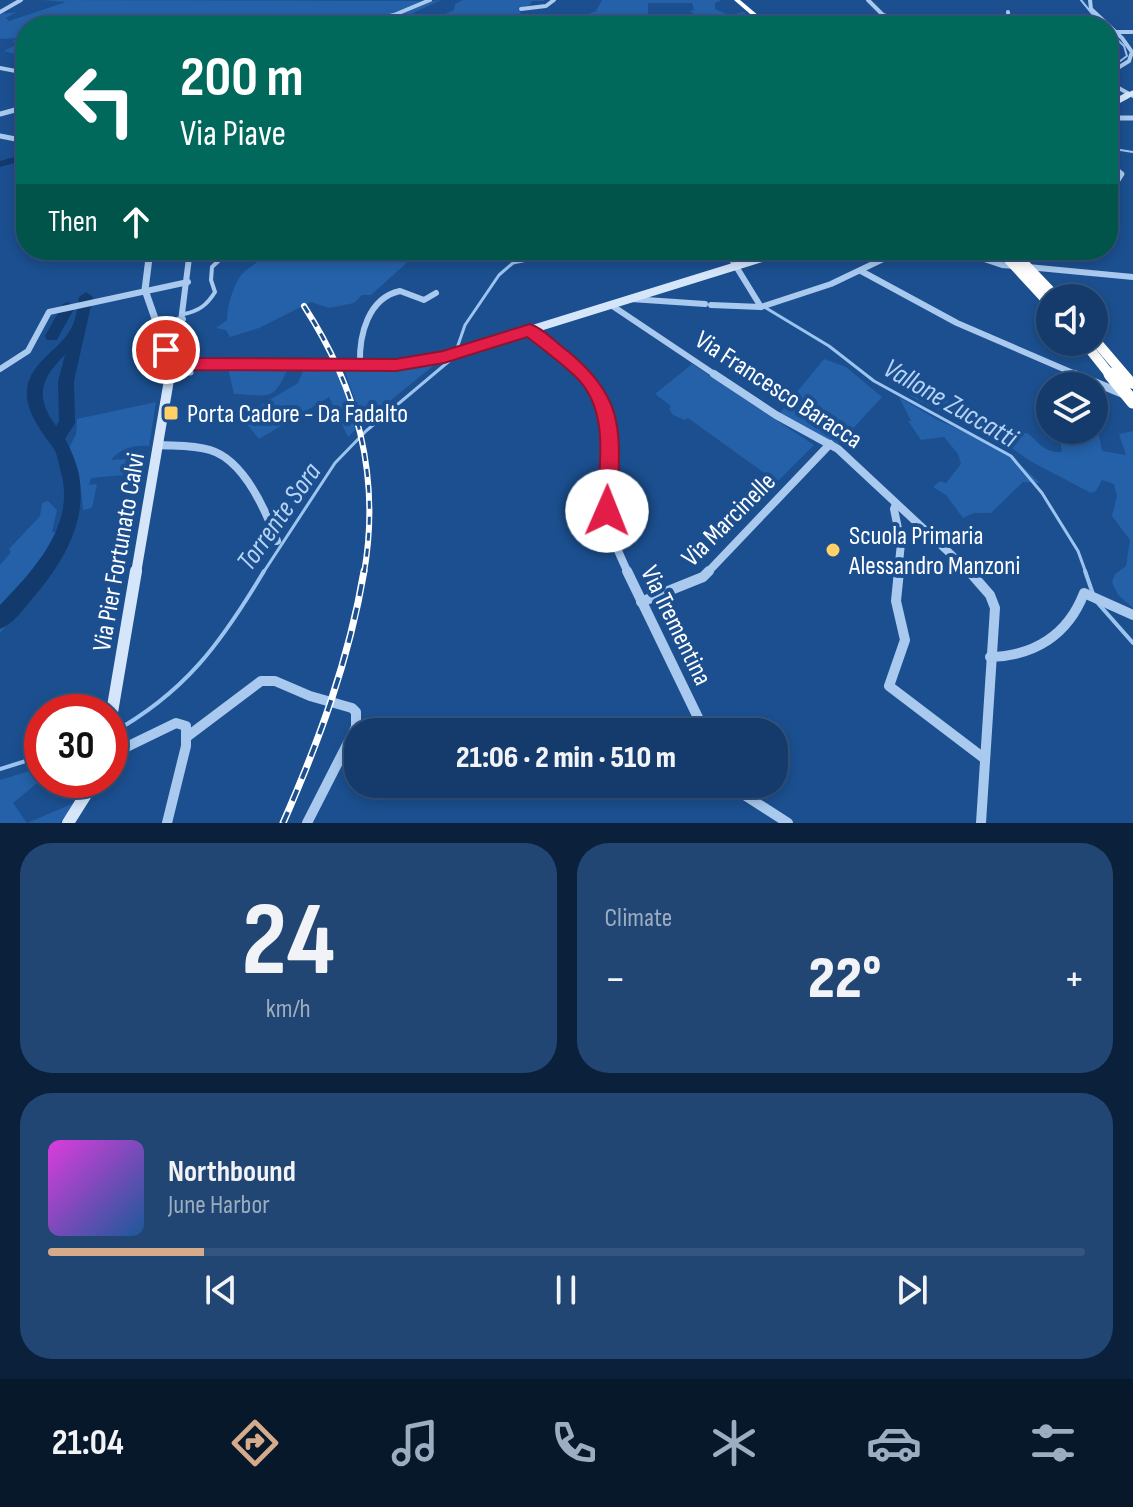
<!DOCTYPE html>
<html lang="en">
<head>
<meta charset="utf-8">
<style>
  body { margin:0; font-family:"Sofia Sans Condensed",sans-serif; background:#214673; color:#f1f3f6; height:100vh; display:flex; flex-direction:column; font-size:30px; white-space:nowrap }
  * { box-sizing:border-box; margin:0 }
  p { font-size:26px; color:#9dadc1 }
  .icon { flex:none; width:44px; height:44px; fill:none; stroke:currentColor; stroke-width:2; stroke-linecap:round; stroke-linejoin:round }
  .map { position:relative; height:823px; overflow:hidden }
  .side { display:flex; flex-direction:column; gap:20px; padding:20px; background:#0b203b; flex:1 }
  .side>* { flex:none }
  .hud { position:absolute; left:16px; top:16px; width:1102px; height:244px; border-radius:32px; box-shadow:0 4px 12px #0003,0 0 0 2px #33557e; background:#00695c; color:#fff; overflow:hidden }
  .controls { position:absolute; left:1036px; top:284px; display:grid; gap:16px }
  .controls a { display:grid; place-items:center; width:72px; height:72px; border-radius:50%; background:#143b6b; box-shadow:0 4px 12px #0003,0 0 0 2px #33557e; font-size:40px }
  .speed { position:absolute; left:24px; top:694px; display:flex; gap:16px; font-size:40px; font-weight:700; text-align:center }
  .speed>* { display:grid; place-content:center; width:104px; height:104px; border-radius:50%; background:#143b6b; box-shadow:0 4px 12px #0003,0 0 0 2px #33557e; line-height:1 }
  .speed .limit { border:12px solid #d22; background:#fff; color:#111 }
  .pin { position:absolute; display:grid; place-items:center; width:68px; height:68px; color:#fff; margin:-34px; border:4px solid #fff; border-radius:50%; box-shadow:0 2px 8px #0007 }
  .me { position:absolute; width:88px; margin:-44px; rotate:1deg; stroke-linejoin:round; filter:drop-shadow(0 0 6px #0008) }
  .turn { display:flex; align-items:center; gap:28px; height:168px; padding:0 32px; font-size:36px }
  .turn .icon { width:104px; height:104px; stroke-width:2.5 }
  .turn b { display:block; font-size:56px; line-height:68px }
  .then { display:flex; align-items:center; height:76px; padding:0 32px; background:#0003; gap:16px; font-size:30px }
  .big { font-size:60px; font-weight:800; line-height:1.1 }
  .side .card { flex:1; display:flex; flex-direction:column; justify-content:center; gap:12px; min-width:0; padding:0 28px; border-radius:32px; background:#214673 }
  .side .dial { align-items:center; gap:0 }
  .dial b { font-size:104px; line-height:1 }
  .song { display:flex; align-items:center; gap:24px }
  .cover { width:96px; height:96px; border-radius:12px; background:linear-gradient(135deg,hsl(300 70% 55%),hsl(210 70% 35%)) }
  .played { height:8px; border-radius:4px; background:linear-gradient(90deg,#d6ab8b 15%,#33557e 15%) }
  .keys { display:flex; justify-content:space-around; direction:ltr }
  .heat { display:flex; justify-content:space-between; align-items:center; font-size:44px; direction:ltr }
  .side .tiles { flex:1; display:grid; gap:20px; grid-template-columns:1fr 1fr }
  .card:last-child { grid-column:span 2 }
  .trip { position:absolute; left:344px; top:718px; width:444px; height:80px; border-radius:32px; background:#143b6b; box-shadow:0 4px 12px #0003,0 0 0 2px #33557e; font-weight:800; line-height:80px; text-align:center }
  .tab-bar { display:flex; height:128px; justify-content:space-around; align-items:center; background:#08182b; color:#9dadc1 }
  .tab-bar .icon { width:56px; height:56px }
  .tab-bar .current { color:#d6ab8b }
  .tab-bar b { font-size:36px; color:#f1f3f6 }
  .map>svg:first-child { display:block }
</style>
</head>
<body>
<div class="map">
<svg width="1133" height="823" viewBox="0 0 1133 823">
  <rect width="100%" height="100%" fill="#1b4f8f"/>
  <g fill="#2461a8">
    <polygon points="42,0 432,1 441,0 409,15 361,26 26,26 26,57 4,51 16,45 13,41 18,38 0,39 0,14 17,12 6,18 9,21 66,2"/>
    <polygon points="463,0 544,0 544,1 532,1 530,5 518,8 523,18 535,18 533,23 523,26 482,25 489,16 473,18 462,25 428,26 441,16 454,10 455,4"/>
    <path d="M 602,0 L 722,0 L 715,3 L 715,9 L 729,15 L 744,12 L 751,20 C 732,20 704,25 690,11 L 694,10 L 692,3 L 648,3 L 648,15 L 684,26 L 574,26 L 577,19 L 596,11 Z"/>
    <path d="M 263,250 L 421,250 L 371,295 L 362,295 L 354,303 L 329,308 L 311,302 L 259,328 L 230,337 L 226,330 L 216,328 L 227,320 C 227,306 233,286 242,274 C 250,265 262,263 263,250 Z"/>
    <polygon points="824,359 846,367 882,397 838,445 780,413"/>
    <polygon points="439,361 363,423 343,366 390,368"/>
    <polygon points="692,364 814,445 777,482 688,418 685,420 673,415 669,409 671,406 655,394"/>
    <polygon points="336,366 349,398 357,428 348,437 329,397 259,439 241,417 298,383 304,368"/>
    <path d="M 288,368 C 273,403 269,395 234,394 L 228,369 Z"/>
    <path d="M 929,387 L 940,397 L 1010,432 L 1027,433 C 1040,443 1044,453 1062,452 L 1058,430 L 1094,430 L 1094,408 L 1102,451 L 1126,455 L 1119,434 L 1133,431 L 1133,608 L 1118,595 L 1112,582 L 1115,574 L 1126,566 L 1130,540 L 1112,516 L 1117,496 L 1114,484 L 1102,480 L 1096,491 L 1091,493 L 1030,461 L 1002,441 L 910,396 Z"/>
    <polygon points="899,397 936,419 1006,451 1040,483 1023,482 991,513 974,513 963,518 946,495 933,487 940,481 946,483 961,464 958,454 944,437 921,440 908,421 911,421"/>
    <path d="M 156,402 L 149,446 C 133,445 120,449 111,460 L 126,459 L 123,475 L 91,478 L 89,485 L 97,484 L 92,508 L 83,510 L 79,473 L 69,448 L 76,434 L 77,419 Z"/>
    <polygon points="48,501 57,510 52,532 63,532 29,601 0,633 0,565 11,552 9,549 40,516 42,503"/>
    <polygon points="42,767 42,779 13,803 27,823 74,803 60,823 0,823 0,780"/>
  </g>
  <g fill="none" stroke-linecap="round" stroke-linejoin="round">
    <g stroke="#9cc4f0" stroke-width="2">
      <polyline points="1081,0 1102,26"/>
      <polyline points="1108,31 1124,46 1127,56 1108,70"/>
      <polyline points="1108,148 1133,152"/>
    </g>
    <g stroke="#9cc4f0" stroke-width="3">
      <polyline points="766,308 829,346 874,381 1011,456 1042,493 1078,551 1086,573"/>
      <polyline points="456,351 465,325 499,275 513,263 565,252 635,250"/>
      <polyline points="263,573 335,463 366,431 454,357"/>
    </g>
    <g stroke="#9cc4f0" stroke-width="4">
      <polyline points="1085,571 1093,594"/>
      <polyline points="1096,601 1133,643"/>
      <path d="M 110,734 C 185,693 221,643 264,571"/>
      <polyline points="0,769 42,756"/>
    </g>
    <g fill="#123a6d" fill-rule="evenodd">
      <polygon points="26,154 26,160 0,167 0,161"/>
      <polygon points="91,250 103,250 100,256 92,256"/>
      <path d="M 86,292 L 93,297 L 74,381 L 75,423 L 65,439 C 99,498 73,552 32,599 C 23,610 13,624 0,629 L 0,605 C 33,571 76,525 61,473 C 59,465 58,456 54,449 C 43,433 25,413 27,390 C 30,363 56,352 69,332 C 76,322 77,309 79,297 ZM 65,355 L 58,381 L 59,422 L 56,426 C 35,397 40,379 65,355 Z"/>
      <polygon points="68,302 75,307 59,336 57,340 47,340 45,336 63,304"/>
    </g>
    <path stroke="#a9c9ee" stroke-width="4" d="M 184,314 C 199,311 207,305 215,292 L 211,280 L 212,267 L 230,250"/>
    <g stroke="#a9c9ee" stroke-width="4">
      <polyline points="868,0 883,15 913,26"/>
      <polyline points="1090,0 1091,9 1122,38 1132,52 1129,61 1108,74"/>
      <polyline points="521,9 546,6 554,0"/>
      <polyline points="0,12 21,0"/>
      <polyline points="1008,12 1009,26"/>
      <polyline points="347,26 394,15 430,0"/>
      <polyline points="1117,32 1133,32"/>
      <polyline points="0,68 26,73"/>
      <polyline points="1108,82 1133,96"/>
    </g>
    <g stroke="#a9c9ee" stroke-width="5">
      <polyline points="0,114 26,107"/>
      <polyline points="1108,118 1133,118"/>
      <polyline points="1108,163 1122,174 1108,196"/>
      <polyline points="1108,207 1110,211"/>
    </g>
    <g stroke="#a9c9ee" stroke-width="6">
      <polyline points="726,250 761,307"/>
      <polyline points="958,250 1002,265 1015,266"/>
      <polyline points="737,266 740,257 748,250"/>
      <polyline points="1028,267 1133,277"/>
      <polyline points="861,271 957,323 1080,376"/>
      <polyline points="631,299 705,304"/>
      <polyline points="611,305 717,376"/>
      <polyline points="711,305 761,307 831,284 902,250"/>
      <polyline points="154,324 183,319"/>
      <polyline points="530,330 586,376"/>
      <polyline points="179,337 190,250"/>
      <path d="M 360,364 C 359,335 368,298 400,291 L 424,300 L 436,293"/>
      <polyline points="0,369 28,351 49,312 188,282"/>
    </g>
    <g stroke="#a9c9ee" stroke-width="8">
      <path d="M 584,374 C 622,429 601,461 609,520 C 612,540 620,555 628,573"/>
      <polyline points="714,374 776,415 838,449 971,573"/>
      <polyline points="1075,374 1123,394"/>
      <path d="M 159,445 C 176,446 194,445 210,450 C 244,460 266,511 277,541"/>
      <polyline points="896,504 894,509 901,543 898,573"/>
      <polyline points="707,573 830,444"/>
    </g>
    <g stroke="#a9c9ee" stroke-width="10">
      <polyline points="627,571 705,732"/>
      <polyline points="899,571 896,601 905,640 889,686 985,759"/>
      <polyline points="969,571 990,595 995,608 981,823"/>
      <polyline points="641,602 703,577 709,571"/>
      <path d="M 990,657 C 1034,656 1068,635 1084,593 L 1133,615"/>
      <polyline points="188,736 261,681 275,681 310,696 352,708 356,712 356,727 307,823"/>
      <polyline points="110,755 176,723 186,726 186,746 167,823"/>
      <polyline points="734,784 746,796 788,823"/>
    </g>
    <polyline stroke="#a9c9ee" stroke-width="5" points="0,136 26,141"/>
    <g stroke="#a9c9ee" stroke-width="7">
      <polyline points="150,250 145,290 166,350 170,373 190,372"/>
      <polyline points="168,355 180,363 196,365"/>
    </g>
    <polyline stroke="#d6e6fa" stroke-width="5" points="1124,97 1133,93"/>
    <polyline stroke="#d6e6fa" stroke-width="6" points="1108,106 1128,95"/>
    <polyline stroke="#d6e6fa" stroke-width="8" points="170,376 179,369 209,364 364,366 433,360 788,250"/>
    <polyline stroke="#d6e6fa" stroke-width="10" points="136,573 170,374"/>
    <g stroke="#d6e6fa" stroke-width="12">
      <polyline points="110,724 136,571"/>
      <polyline points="68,823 95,780"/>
    </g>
    <g fill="#fff" fill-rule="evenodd">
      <polygon points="734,0 740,0 771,26 764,26"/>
      <polygon points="1094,335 1098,336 1133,377 1133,389 1129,388 1090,342 1094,342"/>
    </g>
    <defs>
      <path id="rail-far1" d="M 304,306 C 357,388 381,475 364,573"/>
      <path id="rail" d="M 283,823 C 319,741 349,660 364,571"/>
    </defs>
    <use href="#rail-far1" stroke="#fff" stroke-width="6"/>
    <use href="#rail" stroke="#fff" stroke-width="7"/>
    <use href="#rail-far1" stroke="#1b4f8f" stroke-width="3" stroke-dasharray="8" stroke-linecap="butt"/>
    <use href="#rail" stroke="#1b4f8f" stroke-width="4" stroke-dasharray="12" stroke-linecap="butt"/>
    <g stroke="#fff" stroke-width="10">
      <polyline points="1000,250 1050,304"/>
      <polyline points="1012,251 1057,298"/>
      <polyline points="1084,342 1111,376"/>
    </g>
    <polyline stroke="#fff" stroke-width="13" points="1110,374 1133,402"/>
  </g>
  <polygon fill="#245895" points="179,350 200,352 192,358 183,356"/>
  <polygon fill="#1d4779" points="196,346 200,352 192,358 188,352"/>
  <g fill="#2a66ad" stroke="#1d4779" stroke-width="2">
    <polygon points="25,58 26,64 19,61"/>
    <polygon points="190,343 196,346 188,352 179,350"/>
  </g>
  <path fill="#e11d48" stroke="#92132f" stroke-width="2" d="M 530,324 C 543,328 554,341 565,349 C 630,400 619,437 617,511 L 614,517 L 607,520 L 600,517 L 597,511 C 599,466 611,410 575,376 C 560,362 543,349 527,337 L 444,363 L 396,371 L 186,370 L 168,365 L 158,350 L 166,344 L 187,358 L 396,359 L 443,351 Z"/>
  <g fill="#ffd166" stroke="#1b4f8f" stroke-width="3">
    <rect x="163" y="405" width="16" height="16" rx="4"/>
    <circle cx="833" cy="550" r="8"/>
  </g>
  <g text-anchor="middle" stroke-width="8" stroke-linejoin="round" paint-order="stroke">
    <g font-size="26" fill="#fff" stroke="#1b4f8f">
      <text transform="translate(779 389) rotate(33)" y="9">Via Francesco Baracca</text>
      <text transform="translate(728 519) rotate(-45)" y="9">Via Marcinelle</text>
      <text transform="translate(118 552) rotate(-80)" y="9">Via Pier Fortunato Calvi</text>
      <text transform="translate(677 625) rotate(64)" y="9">Via Trementina</text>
    </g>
    <g font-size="26" fill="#fff" stroke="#1b4f8f" text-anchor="start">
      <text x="187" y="422">Porta Cadore - Da Fadalto</text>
      <text x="849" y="544">Scuola Primaria<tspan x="849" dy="30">Alessandro Manzoni</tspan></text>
    </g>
    <g font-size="28" font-style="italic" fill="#b5d3f5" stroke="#1b4f8f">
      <text transform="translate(951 402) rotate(30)" y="10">Vallone Zuccatti</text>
      <text transform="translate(278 516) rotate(-55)" y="10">Torrente Sora</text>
    </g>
  </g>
</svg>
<div class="controls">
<a><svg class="icon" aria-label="sound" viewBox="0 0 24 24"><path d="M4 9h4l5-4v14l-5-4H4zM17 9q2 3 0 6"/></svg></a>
<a><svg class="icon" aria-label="layers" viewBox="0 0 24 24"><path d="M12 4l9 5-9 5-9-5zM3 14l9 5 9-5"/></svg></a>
</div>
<div class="speed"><div class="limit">30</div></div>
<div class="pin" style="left:166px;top:350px;background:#d93025"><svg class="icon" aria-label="arrive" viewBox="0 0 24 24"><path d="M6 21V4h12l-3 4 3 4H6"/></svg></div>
<svg class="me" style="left:607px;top:511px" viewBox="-20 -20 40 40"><circle r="19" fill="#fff"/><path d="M0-13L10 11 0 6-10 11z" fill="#e11d48"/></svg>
<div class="trip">21:06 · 2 min · 510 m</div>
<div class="hud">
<div class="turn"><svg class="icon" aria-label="left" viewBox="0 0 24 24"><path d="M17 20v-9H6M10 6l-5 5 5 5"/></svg><div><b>200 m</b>Via Piave</div></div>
<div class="then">Then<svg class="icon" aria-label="ahead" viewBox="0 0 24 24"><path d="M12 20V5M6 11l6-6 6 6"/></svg></div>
</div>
</div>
<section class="side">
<div class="tiles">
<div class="card dial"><b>24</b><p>km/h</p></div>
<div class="card"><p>Climate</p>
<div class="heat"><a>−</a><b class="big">22°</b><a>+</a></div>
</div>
<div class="card">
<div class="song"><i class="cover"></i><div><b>Northbound</b><p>June Harbor</p></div></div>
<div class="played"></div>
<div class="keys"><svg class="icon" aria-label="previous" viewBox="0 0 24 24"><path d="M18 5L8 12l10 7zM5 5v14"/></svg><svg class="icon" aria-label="pause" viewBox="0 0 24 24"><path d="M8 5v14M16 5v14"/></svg><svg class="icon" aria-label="next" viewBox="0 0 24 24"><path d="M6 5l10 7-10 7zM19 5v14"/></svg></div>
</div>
</div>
</section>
<nav class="tab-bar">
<b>21:04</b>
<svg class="icon current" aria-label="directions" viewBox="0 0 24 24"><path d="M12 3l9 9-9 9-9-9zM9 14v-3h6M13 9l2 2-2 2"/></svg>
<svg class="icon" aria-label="music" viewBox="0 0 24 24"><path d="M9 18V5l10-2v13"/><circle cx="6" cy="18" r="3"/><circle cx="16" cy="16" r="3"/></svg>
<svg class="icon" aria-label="phone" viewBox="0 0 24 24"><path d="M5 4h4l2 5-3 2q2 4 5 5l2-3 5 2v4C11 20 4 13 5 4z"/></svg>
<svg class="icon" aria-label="climate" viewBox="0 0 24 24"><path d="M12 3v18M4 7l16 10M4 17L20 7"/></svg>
<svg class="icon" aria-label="car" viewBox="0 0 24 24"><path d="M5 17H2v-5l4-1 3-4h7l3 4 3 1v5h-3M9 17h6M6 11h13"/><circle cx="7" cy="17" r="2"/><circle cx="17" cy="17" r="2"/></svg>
<svg class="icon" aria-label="filters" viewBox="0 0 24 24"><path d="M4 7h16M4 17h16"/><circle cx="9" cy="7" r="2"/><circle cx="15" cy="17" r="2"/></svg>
</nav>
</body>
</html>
